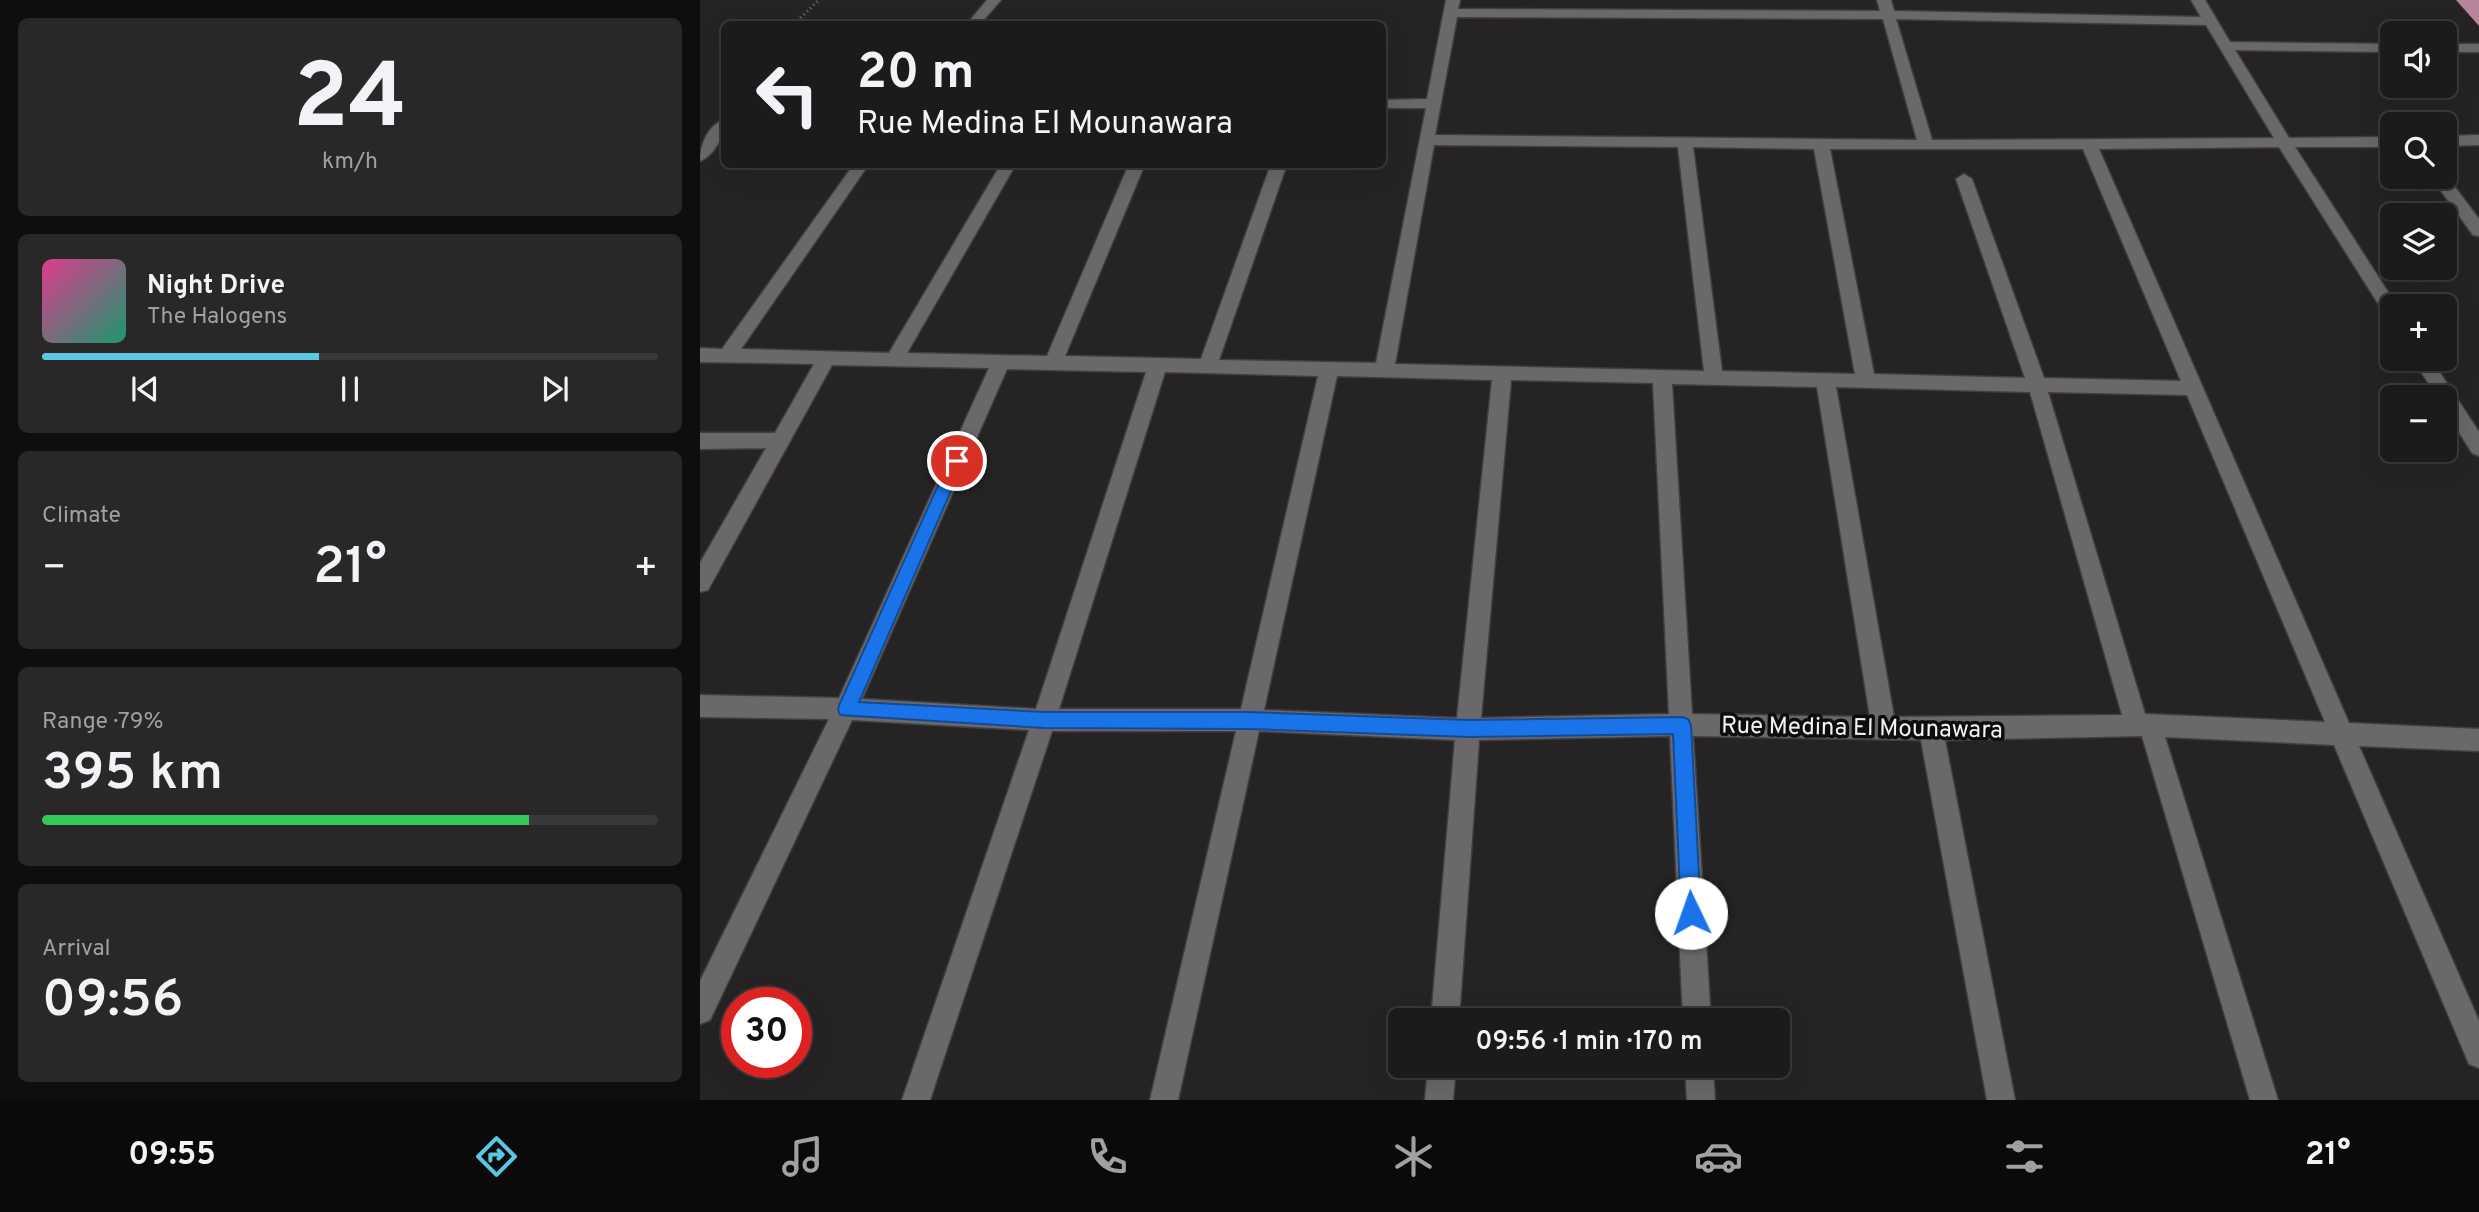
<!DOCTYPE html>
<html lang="en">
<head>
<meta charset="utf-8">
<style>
  body { margin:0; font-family:Overpass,sans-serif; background:#292728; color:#f1f3f6; height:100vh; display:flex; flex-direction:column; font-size:26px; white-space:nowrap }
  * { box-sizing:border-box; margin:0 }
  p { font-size:23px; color:#a0a1a3 }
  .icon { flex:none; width:38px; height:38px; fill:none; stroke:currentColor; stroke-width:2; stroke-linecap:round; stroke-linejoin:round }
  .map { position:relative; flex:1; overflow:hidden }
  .side { display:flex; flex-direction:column; gap:18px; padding:18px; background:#0f0e0f; width:700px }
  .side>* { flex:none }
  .hud { position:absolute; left:21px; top:21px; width:665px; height:147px; border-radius:10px; box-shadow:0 7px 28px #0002,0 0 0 2px #3a383a; background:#1c1a1b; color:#f1f3f6; overflow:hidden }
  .controls { position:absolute; left:1680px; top:21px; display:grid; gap:14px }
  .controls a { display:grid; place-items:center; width:77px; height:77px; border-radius:10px; background:#1c1a1b; box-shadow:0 7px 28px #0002,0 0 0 2px #3a383a; font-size:35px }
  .speed { position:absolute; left:21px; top:987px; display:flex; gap:14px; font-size:35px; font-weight:700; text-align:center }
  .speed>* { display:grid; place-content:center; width:91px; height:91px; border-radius:50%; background:#1c1a1b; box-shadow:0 7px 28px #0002,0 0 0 2px #3a383a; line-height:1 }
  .speed .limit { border:10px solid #d22; background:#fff; color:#111 }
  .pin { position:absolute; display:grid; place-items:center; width:60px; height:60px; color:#fff; margin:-30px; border:4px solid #fff; border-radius:50%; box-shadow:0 2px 7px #0007 }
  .me { position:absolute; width:77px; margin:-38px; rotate:357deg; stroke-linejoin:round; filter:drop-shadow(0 0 5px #0008) }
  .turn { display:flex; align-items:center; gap:24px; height:147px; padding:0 21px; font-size:32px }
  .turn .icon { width:91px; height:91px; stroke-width:2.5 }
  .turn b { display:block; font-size:49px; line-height:60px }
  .big { font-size:52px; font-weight:600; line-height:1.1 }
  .side .tile { flex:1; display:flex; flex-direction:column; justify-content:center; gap:10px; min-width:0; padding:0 24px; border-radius:10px; background:#292728 }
  .side .dial { align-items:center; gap:0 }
  .dial b { font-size:91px; line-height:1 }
  .song { display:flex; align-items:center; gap:21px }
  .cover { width:84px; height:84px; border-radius:10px; background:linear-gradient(135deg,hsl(330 70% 55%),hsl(160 70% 35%)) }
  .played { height:7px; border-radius:4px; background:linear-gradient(90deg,#5ac8e5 45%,#3a383a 45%) }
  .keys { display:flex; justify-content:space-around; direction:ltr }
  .heat { display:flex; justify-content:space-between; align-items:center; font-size:38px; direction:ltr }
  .charge { height:10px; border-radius:5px; background:linear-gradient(90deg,#34c759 79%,#3a383a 0) }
  .trip { position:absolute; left:688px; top:1008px; width:402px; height:70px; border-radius:10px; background:#1c1a1b; box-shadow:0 7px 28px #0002,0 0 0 2px #3a383a; font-weight:600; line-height:70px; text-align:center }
  .tab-bar { display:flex; height:112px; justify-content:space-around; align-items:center; background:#0b0a0b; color:#a0a1a3 }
  .tab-bar .icon { width:49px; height:49px }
  .tab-bar .active { color:#5ac8e5 }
  .tab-bar b { font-size:32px; color:#f1f3f6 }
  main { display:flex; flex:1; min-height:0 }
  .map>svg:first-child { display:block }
</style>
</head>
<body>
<main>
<section class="side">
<div class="tile dial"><b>24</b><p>km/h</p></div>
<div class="tile">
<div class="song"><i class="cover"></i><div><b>Night Drive</b><p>The Halogens</p></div></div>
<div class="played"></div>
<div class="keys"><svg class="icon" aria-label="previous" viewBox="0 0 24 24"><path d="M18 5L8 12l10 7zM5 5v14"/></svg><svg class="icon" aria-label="pause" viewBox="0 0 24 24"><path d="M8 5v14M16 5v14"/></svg><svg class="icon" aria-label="next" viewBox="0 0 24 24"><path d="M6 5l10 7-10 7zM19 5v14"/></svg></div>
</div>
<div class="tile"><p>Climate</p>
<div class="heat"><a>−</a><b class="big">21°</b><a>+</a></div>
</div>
<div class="tile"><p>Range · 79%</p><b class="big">395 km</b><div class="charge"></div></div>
<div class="tile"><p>Arrival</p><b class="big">09:56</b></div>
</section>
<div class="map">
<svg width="1779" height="1100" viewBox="0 0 1779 1100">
  <rect width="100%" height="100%" fill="#262324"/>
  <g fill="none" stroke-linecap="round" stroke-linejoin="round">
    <defs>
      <g id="minor">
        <polygon points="287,0 301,0 280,24 267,24"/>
        <path d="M 746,0 L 760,0 L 758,9 L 1180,11 L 1177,0 L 1191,0 L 1194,11 L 1501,17 L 1491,0 L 1505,0 L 1530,42 L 1692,44 L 1692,52 L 1535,50 L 1589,138 L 1692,137 L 1692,147 L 1595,147 L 1697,306 L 1692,306 L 1692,318 L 1686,316 L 1579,147 L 1399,149 L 1649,723 L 1779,729 L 1779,751 L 1659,746 L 1779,1021 L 1779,1068 L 1769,1064 L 1634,745 L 1465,737 L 1578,1100 L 1550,1100 L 1442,736 L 1245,740 L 1315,1100 L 1287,1100 L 1221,740 L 993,736 L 1011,1020 L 983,1020 L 970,736 L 779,740 L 759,1020 L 731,1020 L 755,740 L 559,731 L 478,1100 L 450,1100 L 536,731 L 352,731 L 230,1100 L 202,1100 L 329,730 L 152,720 L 10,1020 L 0,1024 L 0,981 L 129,719 L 0,717 L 0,695 L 139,698 L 289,368 L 132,365 L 8,590 L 0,592 L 0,563 L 66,448 L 0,449 L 0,433 L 75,433 L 114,364 L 0,362 L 0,348 L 22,349 L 154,164 L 169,164 L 41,349 L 189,353 L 301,164 L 316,164 L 207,353 L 347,356 L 429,164 L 445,164 L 365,356 L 501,359 L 571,164 L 587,164 L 519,360 L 676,363 L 726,108 L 682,108 L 682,100 L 727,99 ZM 757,17 L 1183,19 L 1217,140 L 735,135 ZM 1196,19 L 1506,25 L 1574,138 L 1232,140 ZM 734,145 L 978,147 L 1004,371 L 695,364 ZM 993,147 L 1114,149 L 1155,374 L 1022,371 ZM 1130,149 L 1383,149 L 1481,381 L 1344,378 L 1272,179 L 1264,174 L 1256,179 L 1325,378 L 1174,374 ZM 307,369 L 446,372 L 336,709 L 162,699 ZM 465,372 L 618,376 L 541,709 L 359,709 ZM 637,376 L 792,380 L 757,718 L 564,710 ZM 811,380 L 953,383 L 969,714 L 781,718 ZM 972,384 L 1117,387 L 1170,717 L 992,714 ZM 1136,387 L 1330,392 L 1422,715 L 1194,717 ZM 1348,392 L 1487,395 L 1625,722 L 1445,714 Z"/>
        <rect x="1745" y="44" width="34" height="8"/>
        <path d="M 24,120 C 25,134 15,155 0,161 C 0,145 8,125 24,120 Z"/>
        <polygon points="1779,135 1779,145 1745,146 1745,136"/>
        <polygon points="1745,174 1779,219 1779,236 1773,235 1731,177 1745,177"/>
        <polygon points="1713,359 1731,359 1779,432 1779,456 1772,453 1745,410 1745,397 1737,397"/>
        <polygon points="728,1066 756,1066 753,1100 725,1100"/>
        <polygon points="985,1066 1013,1066 1015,1100 987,1100"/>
      </g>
    </defs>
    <use href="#minor" stroke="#413e40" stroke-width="3"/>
    <polyline stroke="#6d6a6b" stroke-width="3.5" stroke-dasharray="1 3.5" stroke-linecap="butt" points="94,24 119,0"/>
    <use href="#minor" fill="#6b686a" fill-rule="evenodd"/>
  </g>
  <polygon fill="#b6849e" points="1756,0 1779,0 1779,26"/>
  <polygon fill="#1a73e8" stroke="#114b97" stroke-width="2" points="257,455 264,461 159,702 344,712 548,712 768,720 982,717 988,719 991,725 1001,913 998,920 991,923 984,920 981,913 973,734 768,737 548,729 344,728 140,715 138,709 140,703 249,461"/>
  <g text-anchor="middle" stroke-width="7" stroke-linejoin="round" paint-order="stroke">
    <g font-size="24" fill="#f3f1f2" stroke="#0e0d0d">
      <text transform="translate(1162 727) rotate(1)" y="8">Rue Medina El Mounawara</text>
    </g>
  </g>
</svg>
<div class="controls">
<a><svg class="icon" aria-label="sound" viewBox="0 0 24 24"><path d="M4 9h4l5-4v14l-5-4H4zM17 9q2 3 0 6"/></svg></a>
<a><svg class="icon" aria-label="search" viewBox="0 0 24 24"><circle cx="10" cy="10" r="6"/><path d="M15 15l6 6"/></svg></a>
<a><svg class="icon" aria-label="layers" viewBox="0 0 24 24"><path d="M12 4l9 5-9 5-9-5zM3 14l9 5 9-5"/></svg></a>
<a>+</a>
<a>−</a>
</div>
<div class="speed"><div class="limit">30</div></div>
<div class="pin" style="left:257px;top:461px;background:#d93025"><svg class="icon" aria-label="arrive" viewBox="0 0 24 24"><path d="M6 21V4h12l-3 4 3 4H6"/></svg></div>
<svg class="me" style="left:991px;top:913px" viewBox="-20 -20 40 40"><circle r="19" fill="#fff"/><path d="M0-13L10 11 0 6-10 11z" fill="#1a73e8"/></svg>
<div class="trip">09:56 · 1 min · 170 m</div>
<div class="hud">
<div class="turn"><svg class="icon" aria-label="left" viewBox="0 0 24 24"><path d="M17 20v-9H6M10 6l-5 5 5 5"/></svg><div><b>20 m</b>Rue Medina El Mounawara</div></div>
</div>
</div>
</main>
<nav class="tab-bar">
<b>09:55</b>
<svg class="icon active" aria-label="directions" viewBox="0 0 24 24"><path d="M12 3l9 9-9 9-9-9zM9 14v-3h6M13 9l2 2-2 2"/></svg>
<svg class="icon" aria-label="music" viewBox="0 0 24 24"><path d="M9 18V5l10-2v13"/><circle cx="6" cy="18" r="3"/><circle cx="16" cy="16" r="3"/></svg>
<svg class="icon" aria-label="phone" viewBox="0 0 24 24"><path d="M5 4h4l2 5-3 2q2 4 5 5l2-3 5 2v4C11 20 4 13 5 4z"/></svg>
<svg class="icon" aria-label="climate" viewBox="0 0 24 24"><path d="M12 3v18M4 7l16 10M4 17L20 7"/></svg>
<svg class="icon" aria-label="car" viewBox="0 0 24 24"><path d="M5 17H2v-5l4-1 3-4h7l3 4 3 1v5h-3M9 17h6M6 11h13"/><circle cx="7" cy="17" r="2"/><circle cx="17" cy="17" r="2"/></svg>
<svg class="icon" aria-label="filters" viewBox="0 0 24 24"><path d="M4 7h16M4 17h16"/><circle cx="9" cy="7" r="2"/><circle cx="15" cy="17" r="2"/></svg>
<b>21°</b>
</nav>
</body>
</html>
